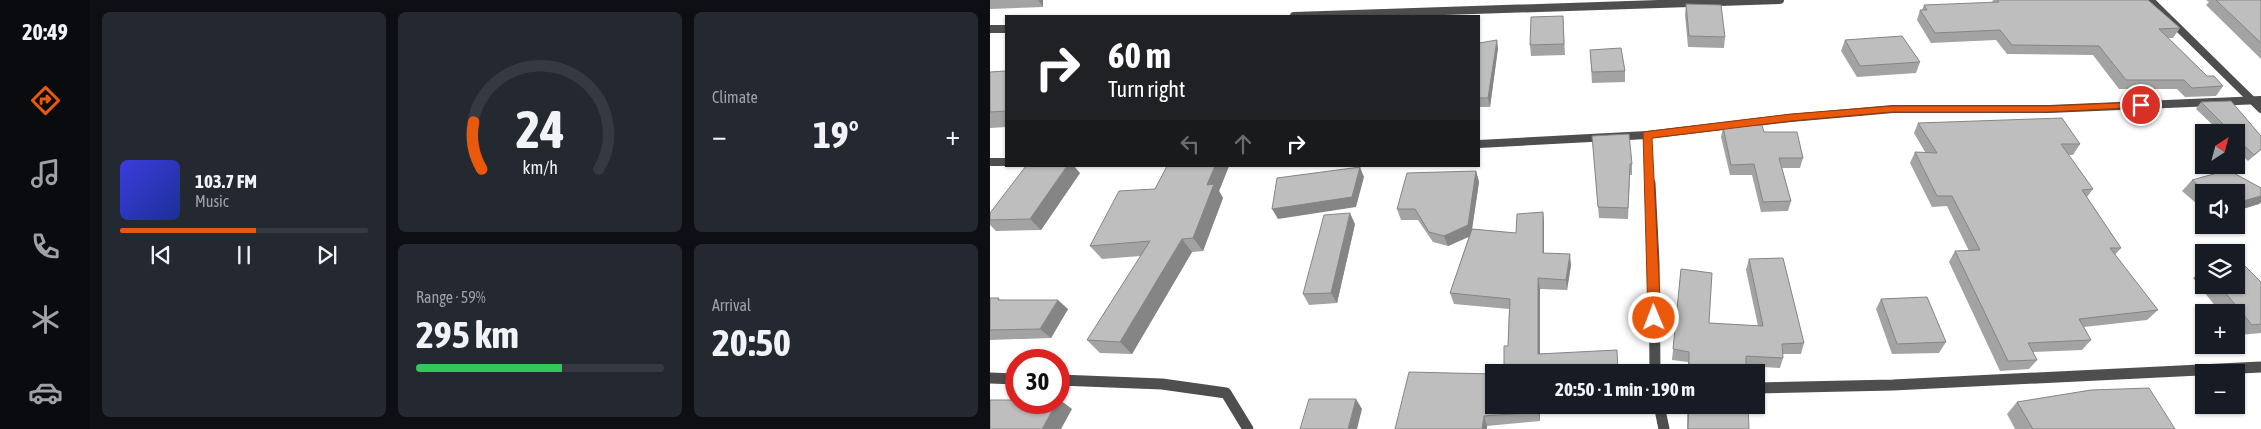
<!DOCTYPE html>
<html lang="en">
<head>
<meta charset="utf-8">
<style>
  body { margin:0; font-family:"Asap Condensed",sans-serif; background:#242831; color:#f1f3f6; height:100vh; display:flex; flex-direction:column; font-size:19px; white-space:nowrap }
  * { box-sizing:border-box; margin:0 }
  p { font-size:16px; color:#9ea1a6 }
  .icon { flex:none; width:28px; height:28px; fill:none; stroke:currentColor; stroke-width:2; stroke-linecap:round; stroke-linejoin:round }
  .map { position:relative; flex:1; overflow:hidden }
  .drawer { display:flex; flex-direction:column; gap:12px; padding:12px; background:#0d0f14; width:900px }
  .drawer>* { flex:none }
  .banner { position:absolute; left:15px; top:15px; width:475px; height:152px; border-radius:0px; box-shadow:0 1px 4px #0004; background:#202124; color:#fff; overflow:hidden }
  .needle { width:32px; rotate:36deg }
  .controls { position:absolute; left:1205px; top:124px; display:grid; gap:10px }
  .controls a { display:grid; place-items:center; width:50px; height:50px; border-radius:0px; background:#171b24; box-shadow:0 1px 4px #0004; font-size:25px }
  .speed { position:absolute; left:15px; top:349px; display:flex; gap:10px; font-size:25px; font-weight:700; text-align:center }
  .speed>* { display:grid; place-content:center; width:65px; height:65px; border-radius:50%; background:#171b24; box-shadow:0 1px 4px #0004; line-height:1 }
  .speed .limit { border:8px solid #d22; background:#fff; color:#111 }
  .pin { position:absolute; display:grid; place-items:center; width:42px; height:42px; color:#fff; margin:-21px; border:2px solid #fff; border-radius:50%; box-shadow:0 1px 5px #0007 }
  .me { position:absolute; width:55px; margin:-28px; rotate:359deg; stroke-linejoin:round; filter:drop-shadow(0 0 4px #0008) }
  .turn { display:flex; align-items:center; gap:18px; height:105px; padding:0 20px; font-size:22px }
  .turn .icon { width:65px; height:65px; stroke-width:2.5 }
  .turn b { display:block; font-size:35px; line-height:42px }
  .lanes { display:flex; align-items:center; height:48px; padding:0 20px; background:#0003; justify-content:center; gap:25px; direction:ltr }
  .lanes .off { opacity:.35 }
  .big { font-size:38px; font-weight:700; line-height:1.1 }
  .drawer .tile { flex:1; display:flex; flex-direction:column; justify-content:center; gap:8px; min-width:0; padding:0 18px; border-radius:8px; background:#242831 }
  .drawer .dial { align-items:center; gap:0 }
  .dial svg { height:130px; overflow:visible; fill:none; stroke:#363941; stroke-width:7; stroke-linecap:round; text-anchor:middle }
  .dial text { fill:#f1f3f6; stroke:none }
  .song { display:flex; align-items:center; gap:15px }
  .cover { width:60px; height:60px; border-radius:8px; background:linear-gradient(135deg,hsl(240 70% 55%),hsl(230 70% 35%)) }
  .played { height:5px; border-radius:2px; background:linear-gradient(90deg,#ea580c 55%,#363941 55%) }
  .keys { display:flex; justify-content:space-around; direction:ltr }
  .heat { display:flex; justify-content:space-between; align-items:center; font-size:28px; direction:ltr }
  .charge { height:8px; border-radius:4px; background:linear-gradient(90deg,#34c759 59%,#363941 0) }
  .drawer .tiles { flex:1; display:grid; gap:12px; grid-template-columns:repeat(3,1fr) }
  .tile:first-child { grid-row:span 2 }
  .trip { position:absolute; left:495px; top:364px; width:280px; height:50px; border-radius:0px; background:#171b24; box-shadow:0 1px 4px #0004; font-weight:700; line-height:50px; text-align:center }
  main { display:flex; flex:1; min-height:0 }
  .tabs { display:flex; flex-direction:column; width:90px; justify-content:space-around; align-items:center; background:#090b0e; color:#9ea1a6 }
  .tabs .icon { width:35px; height:35px }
  .tabs .on { color:#ea580c }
  .tabs b { font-size:22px; color:#f1f3f6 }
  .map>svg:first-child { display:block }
</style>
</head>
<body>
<main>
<nav class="tabs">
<b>20:49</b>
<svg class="icon on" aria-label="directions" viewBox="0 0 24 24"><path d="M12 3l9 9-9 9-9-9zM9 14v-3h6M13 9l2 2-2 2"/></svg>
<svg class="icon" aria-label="music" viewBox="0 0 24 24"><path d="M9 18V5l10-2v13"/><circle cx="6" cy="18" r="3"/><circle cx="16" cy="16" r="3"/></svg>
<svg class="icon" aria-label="phone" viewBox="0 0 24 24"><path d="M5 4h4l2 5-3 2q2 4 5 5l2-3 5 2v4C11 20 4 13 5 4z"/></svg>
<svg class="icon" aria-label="climate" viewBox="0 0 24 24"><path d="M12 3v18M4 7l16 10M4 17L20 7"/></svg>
<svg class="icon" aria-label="car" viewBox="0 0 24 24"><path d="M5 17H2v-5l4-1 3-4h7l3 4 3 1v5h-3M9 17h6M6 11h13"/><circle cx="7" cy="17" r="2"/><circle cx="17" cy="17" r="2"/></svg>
</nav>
<section class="drawer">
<div class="tiles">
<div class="tile">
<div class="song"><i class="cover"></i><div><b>103.7 FM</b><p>Music</p></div></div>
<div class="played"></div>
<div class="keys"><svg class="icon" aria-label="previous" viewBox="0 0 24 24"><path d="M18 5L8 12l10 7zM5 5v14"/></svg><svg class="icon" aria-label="pause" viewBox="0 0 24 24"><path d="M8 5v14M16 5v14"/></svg><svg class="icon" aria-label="next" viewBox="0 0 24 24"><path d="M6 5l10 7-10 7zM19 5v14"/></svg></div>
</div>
<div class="tile dial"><svg viewBox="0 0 100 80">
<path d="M14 69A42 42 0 1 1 86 69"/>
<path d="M14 69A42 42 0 0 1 9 40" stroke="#ea580c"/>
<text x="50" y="56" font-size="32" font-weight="700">24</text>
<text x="50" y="72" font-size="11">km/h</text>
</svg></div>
<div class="tile"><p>Climate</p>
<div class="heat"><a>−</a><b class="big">19°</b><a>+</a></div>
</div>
<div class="tile"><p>Range · 59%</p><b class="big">295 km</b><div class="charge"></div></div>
<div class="tile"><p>Arrival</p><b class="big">20:50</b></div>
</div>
</section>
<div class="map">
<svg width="1271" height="429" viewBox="0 0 1271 429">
  <rect width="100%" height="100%" fill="#fff"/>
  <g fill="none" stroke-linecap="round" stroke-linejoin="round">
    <g stroke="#4e4e4e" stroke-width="8">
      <polyline points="1160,0 1271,109"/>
      <polyline points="304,16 790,0"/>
      <polyline points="0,29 16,29"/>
      <polyline points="657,135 660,185"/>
      <polyline points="489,144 657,135 801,118 903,109 1059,109 1271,100"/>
      <polyline points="0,162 16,162"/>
    </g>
    <g stroke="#4e4e4e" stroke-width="11">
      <polyline points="660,183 664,263 665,372"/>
      <polyline points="0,378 26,379"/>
      <polyline points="69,380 172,384 236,393 258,429"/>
      <polyline points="766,388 903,385 1271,367"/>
      <polyline points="669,405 674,429"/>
    </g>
  </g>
  <g fill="#a3a3a3">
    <polygon points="0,0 53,0 53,7 0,9"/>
    <polygon points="1003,0 1158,0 1190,28 1183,38 1178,38 1217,76 1233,86 1226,96 1195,97 1187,89 1129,89 1103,55 1017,54 1006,40 941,43 927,20 930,10 932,10 934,5 1002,3"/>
    <polygon points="1216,0 1271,0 1271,59 1216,5 1219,2"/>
    <polygon points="696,4 735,37 734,48 698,47 695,15"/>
    <polygon points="573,16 575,55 541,56 540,45"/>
    <polygon points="855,40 930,62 926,73 867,77 851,51"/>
    <polygon points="489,43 508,48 500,107 489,107"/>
    <polygon points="600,50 635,71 635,82 602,83"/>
    <polygon points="16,70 16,127 0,128 0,72 15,71"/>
    <polygon points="1211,102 1271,136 1271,150 1258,161 1246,149 1246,132 1230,132 1206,109"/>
    <polygon points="928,123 1090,144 1083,155 1078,155 1103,189 1097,197 1131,248 1125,255 1168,310 1157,320 1094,327 1101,340 1092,350 1043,352 1047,360 1039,369 1010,371 959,262 965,251 979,251 957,206 942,207 920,163 925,152 935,152 924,133"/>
    <polygon points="733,127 813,158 810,168 792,168 801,201 798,211 771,212 762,175 740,175 731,137"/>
    <polygon points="603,147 642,164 642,175 640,175 638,219 609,218"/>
    <polygon points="177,166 239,166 229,191 233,198 213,251 202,252 142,354 110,353 97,340 151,256 112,259 100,246 165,189"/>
    <polygon points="1238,170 1271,188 1271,202 1269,204 1246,211 1246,192 1214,192 1214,210 1192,191 1202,180"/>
    <polygon points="486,171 489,182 482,229 526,233 553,212 554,223 554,253 581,265 577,290 550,289 550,354 628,372 518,346 519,309 464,304 460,293 479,236 458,246 443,242 428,220 411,220 407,209"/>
    <polygon points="90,173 51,230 6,231 0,225 0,213"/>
    <polygon points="365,224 347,303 319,305 313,294"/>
    <polygon points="759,259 814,343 811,354 793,354 793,358 790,368 756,366 756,372 698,372 698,362 682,360 691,269 719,323 768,326 756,270"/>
    <polygon points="1214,267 1214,285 1246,285 1271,282 1271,333 1249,335 1246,332 1246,312 1230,312 1203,278"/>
    <polygon points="0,298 12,300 78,309 61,338 0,340"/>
    <polygon points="891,299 956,342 949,353 902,354 886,309"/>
    <polygon points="1027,402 1185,429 1025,429 1017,414"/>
    <polygon points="504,405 550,405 550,421 497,426 497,429 405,429"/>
    <polygon points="697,405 758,405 759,429 697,429"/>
  </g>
  <g fill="#858585">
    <polygon points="48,0 53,0 53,7"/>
    <polygon points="507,40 508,48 500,107 498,98"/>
    <polygon points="77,166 84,166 90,173 51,230 40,219"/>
    <polygon points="225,166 239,166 229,191 233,198 213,251 203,238 217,185"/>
    <polygon points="370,167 374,177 366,207 288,219 282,209"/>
    <polygon points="486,171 489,182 481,236 458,246 454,236"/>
    <polygon points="1271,196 1271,202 1269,204 1246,211 1246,203"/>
    <polygon points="553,212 554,223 554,264 553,253"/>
    <polygon points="360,213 365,224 347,303 341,293"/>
    <polygon points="192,239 202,252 142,354 130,342"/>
    <polygon points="580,254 581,265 577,290 576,280"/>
    <polygon points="548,278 550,289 550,364 548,354"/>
    <polygon points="68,300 78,309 61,338 50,329"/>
    <polygon points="69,399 82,409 71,429 52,429 67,402 69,402"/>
    <polygon points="366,399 372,409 367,429 358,429"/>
    <polygon points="548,405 550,405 550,421 548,412"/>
    <polygon points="494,416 497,426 497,429 492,429"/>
  </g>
  <g fill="#bebebe" stroke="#858585">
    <polygon points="1007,0 1158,0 1190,28 1169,29 1217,76 1224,76 1233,86 1202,88 1194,80 1136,80 1109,46 1022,45 1010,30 945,33 930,10 937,10 934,5 1009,2"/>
    <polygon points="1226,0 1271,0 1271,43"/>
    <polygon points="696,4 731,5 735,37 699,36"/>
    <polygon points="573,16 574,44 540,45 541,17"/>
    <polygon points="912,36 930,62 870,66 855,40"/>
    <polygon points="507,40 498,98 489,98 489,43"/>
    <polygon points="631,48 635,71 602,72 600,50"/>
    <polygon points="16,70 16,111 0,112 0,72 15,71"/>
    <polygon points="1241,101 1271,136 1271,149 1264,155 1246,138 1246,132 1241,132 1211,102"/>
    <polygon points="1072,118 1090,144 1071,144 1103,189 1092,190 1131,248 1120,248 1168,310 1089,319 1101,340 1038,343 1047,360 1018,361 965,251 990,250 962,196 947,196 925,152 947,153 928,123"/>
    <polygon points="772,125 774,132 807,132 813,158 789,158 801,201 773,202 764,164 741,165 733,127"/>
    <polygon points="639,134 642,164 640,164 638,208 608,207 602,136"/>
    <polygon points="36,166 77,166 40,219 0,220 0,213"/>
    <polygon points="177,166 225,166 217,185 224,184 203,238 192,239 130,342 97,340 160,241 100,246 129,191 165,189"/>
    <polygon points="370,167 362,197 282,209 287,178"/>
    <polygon points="1238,170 1271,188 1271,196 1246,203 1246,192 1216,192 1202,180"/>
    <polygon points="486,171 478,225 454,236 439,232 425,209 407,209 417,173"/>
    <polygon points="553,212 553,253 580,254 576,280 548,278 548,354 627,350 628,372 514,372 514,346 518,346 520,299 460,293 482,229 526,233 527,214"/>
    <polygon points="360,213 341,293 313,294 334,215"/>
    <polygon points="793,258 814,343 792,344 793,358 756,356 756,372 699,372 699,352 683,349 691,269 722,273 719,323 773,326 759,259"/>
    <polygon points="1249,260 1271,282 1271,324 1262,325 1229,285 1246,285 1246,261"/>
    <polygon points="937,297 956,342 907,344 891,299"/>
    <polygon points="0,298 9,298 8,300 68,300 50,329 0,330"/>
    <polygon points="419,372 504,374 504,405 548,405 548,412 494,416 492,429 405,429"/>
    <polygon points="1159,388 1185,429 1043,429 1027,402 1101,390"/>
    <polygon points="319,399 366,399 358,429 310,429"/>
    <polygon points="0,400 26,400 26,402 67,402 52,429 0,429"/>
    <polygon points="699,405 758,405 759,429 698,429"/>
  </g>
  <polygon fill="#ea580c" stroke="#983908" points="1151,102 1156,105 1154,107 1059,112 902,112 801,121 662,138 671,318 669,321 664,323 660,321 658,318 653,132 801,114 902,106 1059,106"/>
</svg>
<div class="controls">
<a><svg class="needle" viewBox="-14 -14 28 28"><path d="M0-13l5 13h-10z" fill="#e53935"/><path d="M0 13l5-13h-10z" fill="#9ea1a6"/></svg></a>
<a><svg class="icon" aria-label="sound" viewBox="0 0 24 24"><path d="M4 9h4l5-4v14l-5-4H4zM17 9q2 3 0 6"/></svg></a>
<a><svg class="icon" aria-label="layers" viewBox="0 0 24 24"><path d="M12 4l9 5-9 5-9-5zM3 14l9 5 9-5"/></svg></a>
<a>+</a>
<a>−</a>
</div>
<div class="speed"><div class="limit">30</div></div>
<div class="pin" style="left:1151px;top:105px;background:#d93025"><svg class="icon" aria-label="arrive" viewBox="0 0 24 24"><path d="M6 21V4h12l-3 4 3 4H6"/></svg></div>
<svg class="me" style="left:664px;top:318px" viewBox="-20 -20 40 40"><circle r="17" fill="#ea580c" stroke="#fff" stroke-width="3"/><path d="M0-11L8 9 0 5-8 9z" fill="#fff"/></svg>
<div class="trip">20:50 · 1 min · 190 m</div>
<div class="banner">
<div class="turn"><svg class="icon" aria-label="right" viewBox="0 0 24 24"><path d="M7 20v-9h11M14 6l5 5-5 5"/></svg><div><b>60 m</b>Turn right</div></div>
<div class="lanes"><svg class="icon off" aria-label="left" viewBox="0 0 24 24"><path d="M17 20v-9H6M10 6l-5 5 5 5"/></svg><svg class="icon off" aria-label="ahead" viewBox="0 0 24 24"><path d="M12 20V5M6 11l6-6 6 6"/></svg><svg class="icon" aria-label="right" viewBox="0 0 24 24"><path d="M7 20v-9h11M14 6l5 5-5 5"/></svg></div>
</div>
</div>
</main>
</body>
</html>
